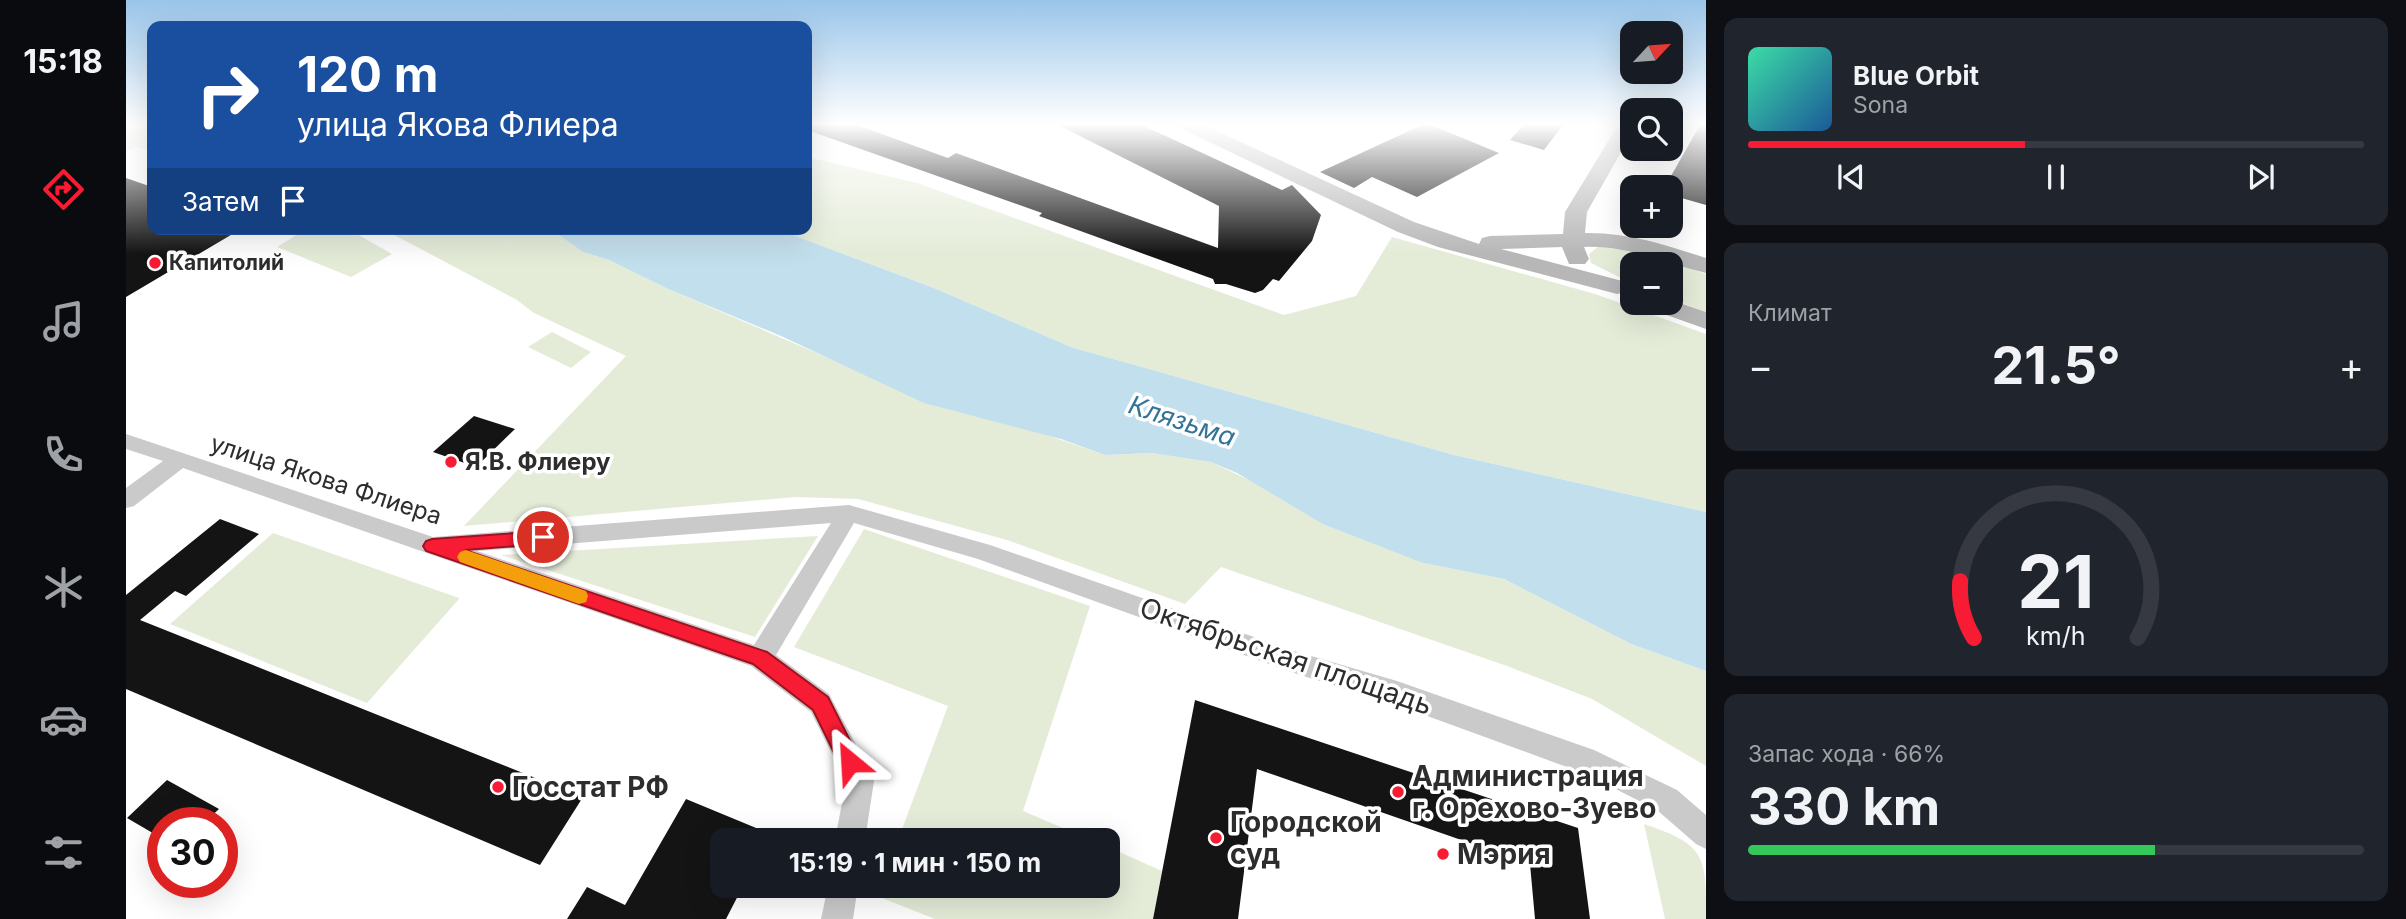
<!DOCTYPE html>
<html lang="ru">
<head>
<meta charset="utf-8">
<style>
  body { margin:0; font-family:Inter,sans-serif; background:#20242c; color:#f1f3f6; height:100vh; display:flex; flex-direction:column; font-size:26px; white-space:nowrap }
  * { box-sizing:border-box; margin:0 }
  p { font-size:23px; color:#9ea1a6 }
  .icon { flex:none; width:38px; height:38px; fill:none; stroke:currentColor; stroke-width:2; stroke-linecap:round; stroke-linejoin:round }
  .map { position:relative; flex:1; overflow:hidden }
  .side { display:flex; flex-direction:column; gap:18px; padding:18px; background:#0d0f14; width:700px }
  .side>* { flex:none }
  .banner { position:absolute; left:21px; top:21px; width:665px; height:214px; border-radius:14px; box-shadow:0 7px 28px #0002; background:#1a4fa0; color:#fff; overflow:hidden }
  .needle { width:46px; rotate:64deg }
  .tools { position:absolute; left:1494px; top:21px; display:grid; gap:14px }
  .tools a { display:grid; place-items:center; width:63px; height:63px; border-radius:14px; background:#171b24; box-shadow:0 7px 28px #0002; font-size:35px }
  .speed { position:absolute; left:21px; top:807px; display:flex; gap:14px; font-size:35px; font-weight:700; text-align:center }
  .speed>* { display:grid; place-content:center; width:91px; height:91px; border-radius:50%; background:#171b24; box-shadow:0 7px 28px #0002; line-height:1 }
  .speed .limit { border:10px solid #d22; background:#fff; color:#111 }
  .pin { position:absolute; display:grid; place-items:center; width:60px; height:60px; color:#fff; margin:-30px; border:4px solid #fff; border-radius:50%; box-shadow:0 2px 7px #0007 }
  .me { position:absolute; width:77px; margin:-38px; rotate:333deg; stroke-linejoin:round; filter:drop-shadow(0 0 5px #0008) }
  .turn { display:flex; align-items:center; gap:24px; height:147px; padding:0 35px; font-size:32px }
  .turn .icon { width:91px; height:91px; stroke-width:2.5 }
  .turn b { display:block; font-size:49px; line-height:60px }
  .then { display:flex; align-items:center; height:66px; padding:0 35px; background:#0003; gap:14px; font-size:26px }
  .big { font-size:52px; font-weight:700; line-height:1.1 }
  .side .card { flex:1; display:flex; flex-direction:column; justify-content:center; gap:10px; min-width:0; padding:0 24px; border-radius:14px; background:#20242c }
  .side .dial { align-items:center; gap:0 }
  .dial svg { height:182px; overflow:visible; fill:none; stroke:#363941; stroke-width:7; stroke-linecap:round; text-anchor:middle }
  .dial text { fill:#f1f3f6; stroke:none }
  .song { display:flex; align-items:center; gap:21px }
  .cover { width:84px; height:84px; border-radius:10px; background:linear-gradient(135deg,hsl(160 70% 55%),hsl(210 70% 35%)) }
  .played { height:7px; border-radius:4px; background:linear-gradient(90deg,#f71c33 45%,#363941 45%) }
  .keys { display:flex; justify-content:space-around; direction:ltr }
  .heat { display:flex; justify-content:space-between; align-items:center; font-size:38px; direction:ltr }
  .charge { height:10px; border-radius:5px; background:linear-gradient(90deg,#34c759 66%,#363941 0) }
  .trip { position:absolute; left:584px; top:828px; width:410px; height:70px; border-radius:14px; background:#171b24; box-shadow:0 7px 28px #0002; font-weight:700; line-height:70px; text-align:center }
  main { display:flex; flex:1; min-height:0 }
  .menu { display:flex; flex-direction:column; width:126px; justify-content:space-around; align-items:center; background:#090b0e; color:#9ea1a6 }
  .menu .icon { width:49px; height:49px }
  .menu .selected { color:#f71c33 }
  .menu b { font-size:32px; color:#f1f3f6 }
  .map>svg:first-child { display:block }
</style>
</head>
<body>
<main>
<nav class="menu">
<b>15:18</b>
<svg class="icon selected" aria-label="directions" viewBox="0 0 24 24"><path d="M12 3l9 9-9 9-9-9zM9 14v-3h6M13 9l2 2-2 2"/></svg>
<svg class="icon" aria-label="music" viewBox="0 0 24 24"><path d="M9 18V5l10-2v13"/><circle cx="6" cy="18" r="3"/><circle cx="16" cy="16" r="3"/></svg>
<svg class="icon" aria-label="phone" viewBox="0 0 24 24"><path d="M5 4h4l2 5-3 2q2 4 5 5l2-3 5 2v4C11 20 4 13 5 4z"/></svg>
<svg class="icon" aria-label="climate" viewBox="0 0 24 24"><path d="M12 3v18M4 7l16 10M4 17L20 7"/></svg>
<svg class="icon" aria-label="car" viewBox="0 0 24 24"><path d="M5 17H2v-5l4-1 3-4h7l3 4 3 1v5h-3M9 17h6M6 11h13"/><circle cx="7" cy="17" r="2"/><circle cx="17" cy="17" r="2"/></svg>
<svg class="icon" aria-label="filters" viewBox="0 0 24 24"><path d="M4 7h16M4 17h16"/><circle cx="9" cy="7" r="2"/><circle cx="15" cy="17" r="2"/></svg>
</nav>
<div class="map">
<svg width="1580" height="919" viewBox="0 0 1580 919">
  <rect width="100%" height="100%" fill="#fff"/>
  <g fill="#e4ecd8">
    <polygon points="0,125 26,125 26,151 10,147 0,151"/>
    <polygon points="681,157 791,183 1158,315 1230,296 1266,237 1469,294 1580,334 1580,512 1328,455 945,347 808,288 651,229 681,229"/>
    <polygon points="180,229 222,229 266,254 225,277 151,247"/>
    <polygon points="257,229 424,229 457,252 483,260 542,289 723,367 979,455 1025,453 1085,462 1297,563 1378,579 1505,644 1580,671 1580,766 1466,699 1381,666 1095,567 1059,604 881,540 732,499 669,497 338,526 500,356 408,313 391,300"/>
    <polygon points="1473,246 1515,251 1580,274 1580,312 1545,299 1545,264 1507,264 1507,284 1465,263 1463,254"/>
    <polygon points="426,332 465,352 445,368 402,347"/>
    <polygon points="738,529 964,606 897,811 965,840 772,840 822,706 668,647"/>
    <polygon points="147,533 333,598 333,599 241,703 44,624"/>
    <polygon points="692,536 629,637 375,555"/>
    <path d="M 1518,824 C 1580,845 1580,855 1580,919 L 1539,919 Z"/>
    <polygon points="982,847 1036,871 1027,919 809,919 751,896 755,886 982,886"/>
  </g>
  <polygon fill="#c2dfee" points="424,229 651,229 808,288 945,347 1328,455 1580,512 1580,671 1505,644 1378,579 1297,563 1197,524 1111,473 1085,462 1025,453 979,455 935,439 798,403 655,336 542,289 483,260 457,252"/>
  <g fill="#141414">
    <polygon points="681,125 731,125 822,158 830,153 1092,248 1093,206 932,125 1016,125 1156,190 1166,185 1195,215 1186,241 1153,281 1147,279 1137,290 1129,293 1100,284 1089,284 1087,279 913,216 916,213 681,130"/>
    <polygon points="1296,125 1305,125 1373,153 1291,197 1246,177 1228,188 1194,172"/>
    <polygon points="1397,125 1437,125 1418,150 1384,140"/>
    <polygon points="1574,125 1580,125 1580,205 1545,195 1545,176"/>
    <polygon points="0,178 26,187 26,229 115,229 0,297"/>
    <polygon points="348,416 389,429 350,467 307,452"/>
    <polygon points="94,519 133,534 60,596 49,591 14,620 457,797 414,865 0,689 0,595"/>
    <polygon points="1069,700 1452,828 1464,919 1409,919 1404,864 1131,769 1112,919 1027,919"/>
    <polygon points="41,780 93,809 79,822 37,822 37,839 1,818"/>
    <polygon points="560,799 659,840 597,840 597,886 617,886 600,919 441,919 461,887 499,905"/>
  </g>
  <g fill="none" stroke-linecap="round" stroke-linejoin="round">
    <g fill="#cacaca" fill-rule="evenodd">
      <path d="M 0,434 L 307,537 L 723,505 L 864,545 L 1168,651 L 1271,681 L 1468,750 L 1551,790 L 1580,815 L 1580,849 L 1570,844 L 1531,810 L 1460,774 L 1271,705 L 1168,673 L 852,559 L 728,523 L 650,655 L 703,694 L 744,771 L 748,781 L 739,840 L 709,840 L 720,782 L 685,712 L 625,666 L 57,468 L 8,506 L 0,508 L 0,488 L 37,461 L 0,449 ZM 705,523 L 628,645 L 351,551 Z"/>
      <polygon points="702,886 732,886 727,919 695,919"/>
    </g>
    <g fill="#b7b7b7" fill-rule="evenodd">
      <path d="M 1054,125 L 1078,125 L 1288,222 L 1353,244 L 1356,238 L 1364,236 L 1437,234 L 1439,212 L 1492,125 L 1507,125 L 1507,131 L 1461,212 L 1459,233 C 1501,232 1540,245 1580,258 L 1580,273 C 1538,263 1502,245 1458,247 L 1463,259 L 1459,264 L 1443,264 L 1436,247 L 1375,249 L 1500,282 L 1503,287 L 1500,292 L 1491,294 L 1312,247 L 1272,232 L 1056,129 Z"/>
      <polygon points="1545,300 1580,312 1580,329 1521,308 1518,303 1545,303"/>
    </g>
  </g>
  <linearGradient id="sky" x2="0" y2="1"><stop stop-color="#99c5ea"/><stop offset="0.49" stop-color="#fff"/><stop offset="1" stop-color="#fff" stop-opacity="0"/></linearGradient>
  <rect width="1580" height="254" fill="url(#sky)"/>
  <polygon fill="#f71c33" stroke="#a11221" stroke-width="2" points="417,531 423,533 426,537 423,542 417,544 339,550 641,652 702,697 735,762 731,769 724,772 716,769 687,710 627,664 300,551 297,546 300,541 306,539"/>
  <polygon fill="#f59e0b" points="340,550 460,591 462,596 460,602 453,604 334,562 331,557 334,552"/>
  <g fill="#f71c33" stroke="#fff" stroke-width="2.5">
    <circle cx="29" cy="263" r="7"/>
    <circle cx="325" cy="462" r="7"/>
    <circle cx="372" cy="787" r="7"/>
    <circle cx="1272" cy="792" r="7"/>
    <circle cx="1090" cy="838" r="7"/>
    <circle cx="1317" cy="854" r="7"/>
  </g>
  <g text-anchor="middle" stroke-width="7" stroke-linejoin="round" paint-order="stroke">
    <g font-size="21" font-weight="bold" fill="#2d2d2d" stroke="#fff" text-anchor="start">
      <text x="43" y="270">Капитолий</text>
    </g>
    <g font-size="24" font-weight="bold" fill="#2d2d2d" stroke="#fff" text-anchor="start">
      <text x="339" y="470">Я.В. Флиеру</text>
    </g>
    <g font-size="24" fill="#2d2d2d" stroke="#fff">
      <text transform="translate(200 480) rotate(18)" y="8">улица Якова Флиера</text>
    </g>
    <g font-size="26" font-style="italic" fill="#337396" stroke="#fff">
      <text transform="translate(1056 421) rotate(18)" y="9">Клязьма</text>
    </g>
    <g font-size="28" fill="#2d2d2d" stroke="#fff">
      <text transform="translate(1160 656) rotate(19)" y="10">Октябрьская площадь</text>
    </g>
    <g font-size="28" font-weight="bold" fill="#2d2d2d" stroke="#fff" text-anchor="start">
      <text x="1286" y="786">Администрация<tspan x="1286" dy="32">г. Орехово-Зуево</tspan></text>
      <text x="386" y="797">Госстат РФ</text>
      <text x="1104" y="832">Городской<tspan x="1104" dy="32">суд</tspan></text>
      <text x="1331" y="864">Мэрия</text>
    </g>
  </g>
</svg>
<div class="tools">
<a><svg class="needle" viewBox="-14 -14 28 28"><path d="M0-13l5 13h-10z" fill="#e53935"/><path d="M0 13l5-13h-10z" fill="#9ea1a6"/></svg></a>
<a><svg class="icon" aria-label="search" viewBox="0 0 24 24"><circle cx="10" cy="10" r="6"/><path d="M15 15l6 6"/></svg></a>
<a>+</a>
<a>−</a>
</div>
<div class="speed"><div class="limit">30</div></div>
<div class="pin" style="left:417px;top:537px;background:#d93025"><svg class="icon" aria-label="arrive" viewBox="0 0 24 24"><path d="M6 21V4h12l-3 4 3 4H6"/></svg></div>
<svg class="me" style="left:724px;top:762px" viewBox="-20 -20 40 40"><path d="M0-17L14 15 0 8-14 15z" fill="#f71c33" stroke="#fff" stroke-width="4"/></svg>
<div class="trip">15:19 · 1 мин · 150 m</div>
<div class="banner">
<div class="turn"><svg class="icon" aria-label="right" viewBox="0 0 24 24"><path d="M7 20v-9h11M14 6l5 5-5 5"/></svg><div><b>120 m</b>улица Якова Флиера</div></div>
<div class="then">Затем<svg class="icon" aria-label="arrive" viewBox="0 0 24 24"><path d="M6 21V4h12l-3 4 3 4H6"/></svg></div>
</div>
</div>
<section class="side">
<div class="card">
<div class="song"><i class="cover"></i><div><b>Blue Orbit</b><p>Sona</p></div></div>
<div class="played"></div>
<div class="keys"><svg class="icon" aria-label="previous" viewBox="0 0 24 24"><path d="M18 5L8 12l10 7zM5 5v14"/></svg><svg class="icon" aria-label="pause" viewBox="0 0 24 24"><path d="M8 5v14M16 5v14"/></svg><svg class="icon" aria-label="next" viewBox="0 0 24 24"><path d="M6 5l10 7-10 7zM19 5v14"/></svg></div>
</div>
<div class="card"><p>Климат</p>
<div class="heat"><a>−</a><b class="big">21.5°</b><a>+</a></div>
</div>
<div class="card dial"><svg viewBox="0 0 100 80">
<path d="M14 69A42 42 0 1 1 86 69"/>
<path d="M14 69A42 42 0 0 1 8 44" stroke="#f71c33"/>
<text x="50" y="56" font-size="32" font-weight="700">21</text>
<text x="50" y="72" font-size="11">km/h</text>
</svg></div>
<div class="card"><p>Запас хода · 66%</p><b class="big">330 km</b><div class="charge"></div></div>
</section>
</main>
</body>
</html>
